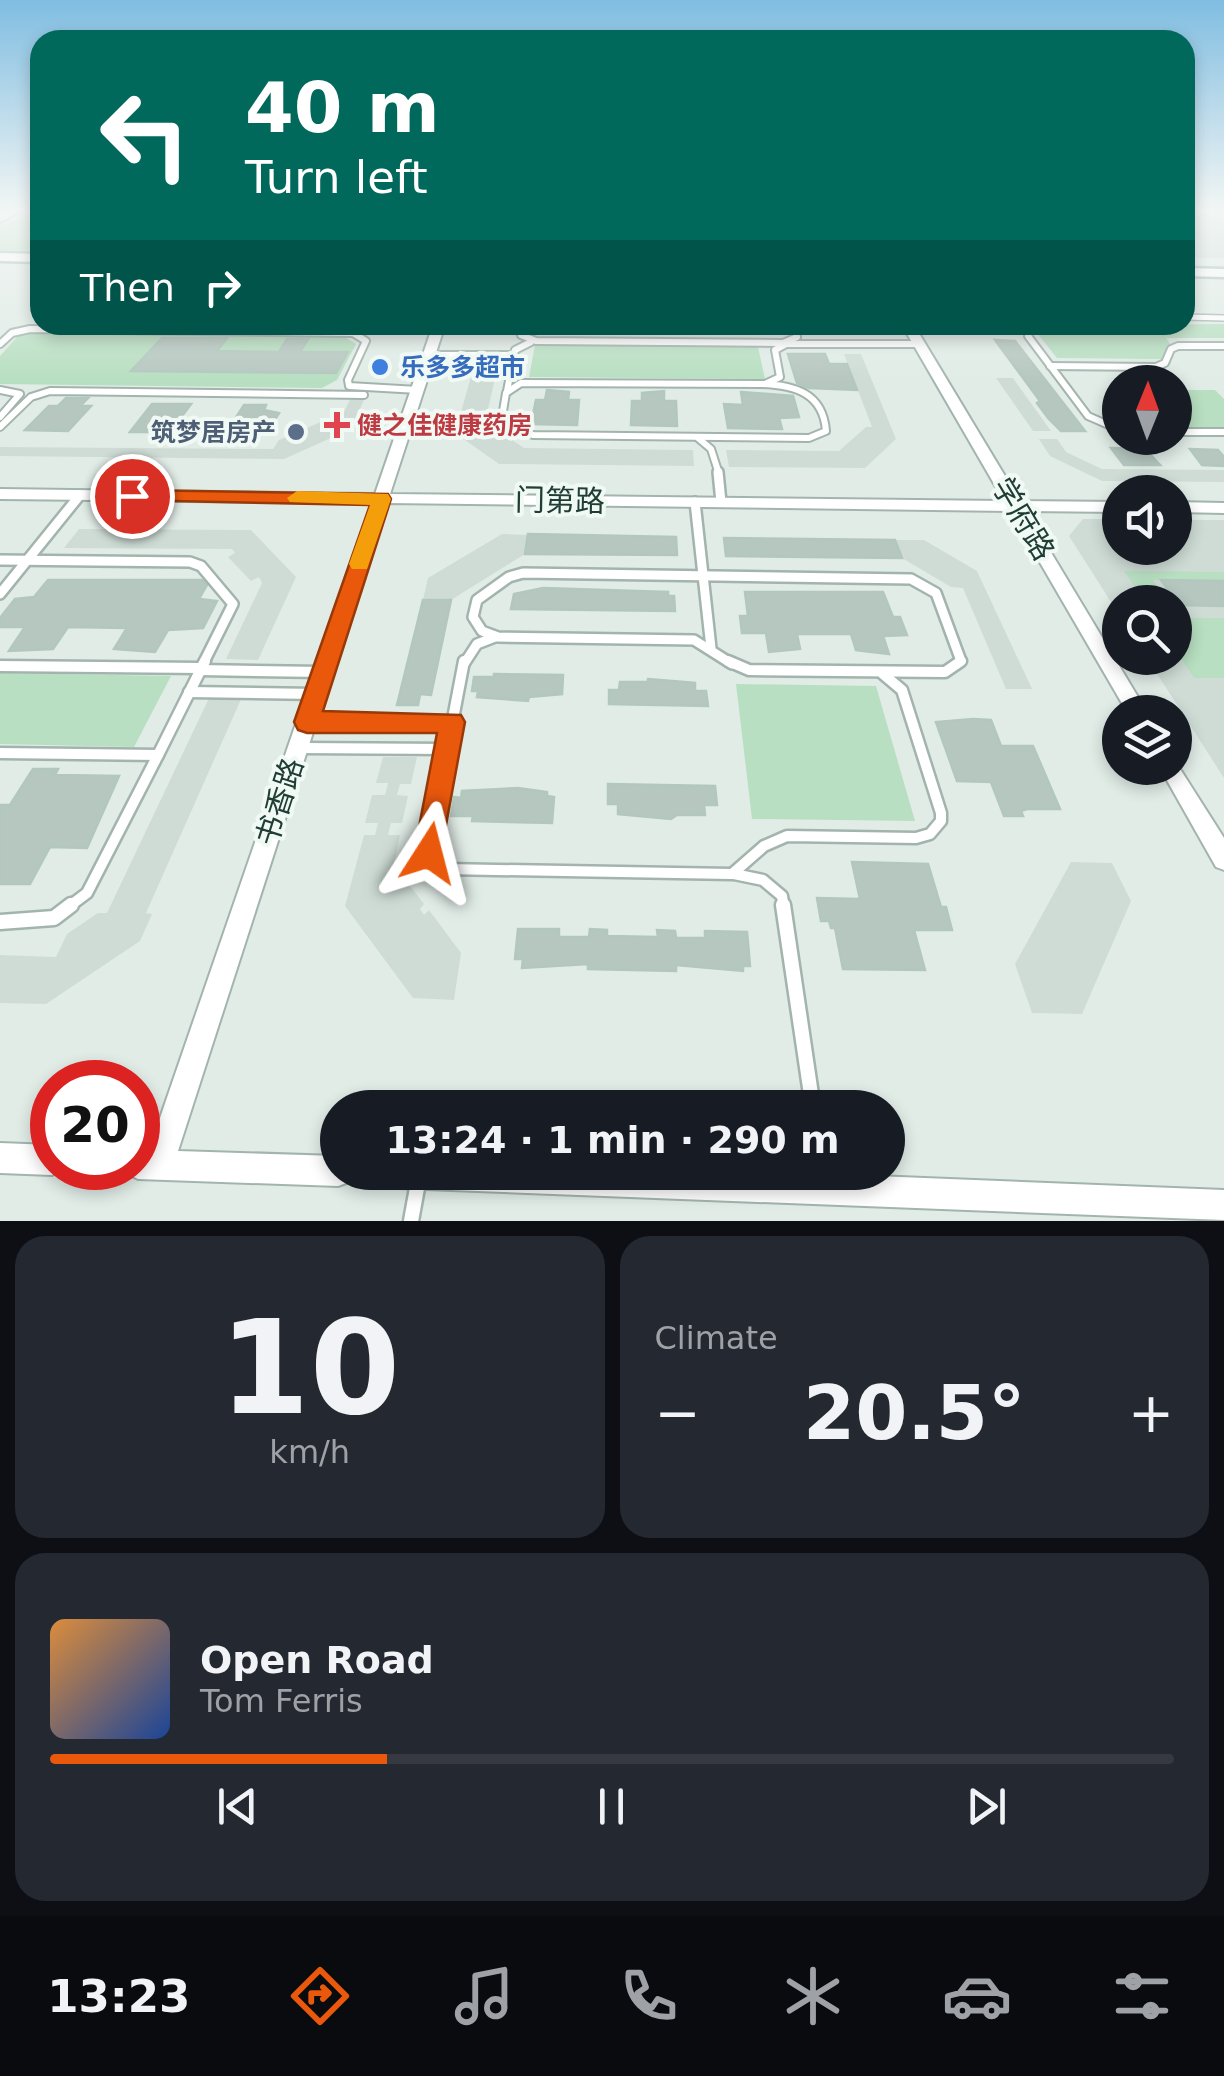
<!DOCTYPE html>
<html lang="en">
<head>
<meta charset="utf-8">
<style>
  body { margin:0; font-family:"DejaVu Sans","Noto Sans SC",sans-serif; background:#242831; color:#f1f3f6; height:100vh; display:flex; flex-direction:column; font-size:38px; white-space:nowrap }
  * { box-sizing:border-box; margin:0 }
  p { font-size:32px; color:#9ea1a6 }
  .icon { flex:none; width:55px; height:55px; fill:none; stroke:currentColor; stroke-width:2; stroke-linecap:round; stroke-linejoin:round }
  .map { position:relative; height:1221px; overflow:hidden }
  .panel { display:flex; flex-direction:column; gap:15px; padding:15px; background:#0d0f14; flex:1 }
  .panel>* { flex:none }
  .banner { position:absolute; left:30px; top:30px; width:1165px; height:305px; border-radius:30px; box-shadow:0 5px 15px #0003; background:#00695c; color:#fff; overflow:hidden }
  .needle { width:65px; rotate:1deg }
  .tools { position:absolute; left:1102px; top:365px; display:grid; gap:20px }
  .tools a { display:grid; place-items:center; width:90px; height:90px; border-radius:50%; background:#171b24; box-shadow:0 5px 15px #0003; font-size:50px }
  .speed { position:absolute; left:30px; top:1060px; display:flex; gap:20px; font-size:50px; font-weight:700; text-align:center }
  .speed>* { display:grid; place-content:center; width:130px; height:130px; border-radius:50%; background:#171b24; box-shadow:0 5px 15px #0003; line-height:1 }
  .speed .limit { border:15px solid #d22; background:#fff; color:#111 }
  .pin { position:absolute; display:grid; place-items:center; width:85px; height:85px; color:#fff; margin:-42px; border:5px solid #fff; border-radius:50%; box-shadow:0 2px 10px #0007 }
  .me { position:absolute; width:110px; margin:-55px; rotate:9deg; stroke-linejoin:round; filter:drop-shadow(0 0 8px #0008) }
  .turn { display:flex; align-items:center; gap:35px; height:210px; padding:0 50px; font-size:45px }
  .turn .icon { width:130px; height:130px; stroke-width:2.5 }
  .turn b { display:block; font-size:70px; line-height:85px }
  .then { display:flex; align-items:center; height:95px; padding:0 50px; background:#0003; gap:20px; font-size:38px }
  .big { font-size:75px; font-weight:700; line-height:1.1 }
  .panel .widget { flex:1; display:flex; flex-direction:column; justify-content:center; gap:15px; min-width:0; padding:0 35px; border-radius:30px; background:#242831 }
  .panel .dial { align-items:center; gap:0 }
  .dial b { font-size:130px; line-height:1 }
  .song { display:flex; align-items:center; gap:30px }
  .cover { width:120px; height:120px; border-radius:15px; background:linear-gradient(135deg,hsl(30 70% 55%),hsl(220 70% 35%)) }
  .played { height:10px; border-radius:5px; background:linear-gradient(90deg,#ea580c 30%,#363941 30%) }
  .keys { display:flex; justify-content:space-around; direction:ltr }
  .heat { display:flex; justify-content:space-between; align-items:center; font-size:55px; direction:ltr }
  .panel .tiles { flex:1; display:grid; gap:15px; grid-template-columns:1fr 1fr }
  .widget:last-child { grid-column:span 2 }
  .trip { position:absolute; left:320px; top:1090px; width:585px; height:100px; border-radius:50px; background:#171b24; box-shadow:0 5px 15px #0003; font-weight:700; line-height:100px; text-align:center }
  .dock { display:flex; height:160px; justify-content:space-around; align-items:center; background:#090b0e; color:#9ea1a6 }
  .dock .icon { width:70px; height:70px }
  .dock .on { color:#ea580c }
  .dock b { font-size:45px; color:#f1f3f6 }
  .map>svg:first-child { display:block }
</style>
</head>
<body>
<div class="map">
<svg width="1224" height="1221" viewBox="0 0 1224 1221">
  <rect width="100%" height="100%" fill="#e1ece7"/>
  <g fill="#cfdcd6">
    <rect x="1185" y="211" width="39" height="47"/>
    <polygon points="844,354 861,354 896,439 865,468 729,467 726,450 839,451 866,427 872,427"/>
    <polygon points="474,366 498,366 485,422 524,448 693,450 694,466 499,464 455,433"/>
    <polygon points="996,378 1013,378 1051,431 1033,431"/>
    <polygon points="352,395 364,400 351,429 284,459 0,456 0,447 273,449 279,440 323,421 340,421"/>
    <polygon points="1039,439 1057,439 1066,452 1102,469 1224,470 1224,482 1102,481 1050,456"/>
    <polygon points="1083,519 1120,519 1120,548 1175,548 1175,520 1224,520 1224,778 1147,658 1175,658 1175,602 1120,602 1120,616 1069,536"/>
    <polygon points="79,529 251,530 296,577 258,660 226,659 262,583 259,577 251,581 228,557 235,553 232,549 64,548"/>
    <polygon points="502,534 528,535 525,554 451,600 423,600 428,578"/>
    <polygon points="895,540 924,540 977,571 1032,689 1006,689 963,588 951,587 902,558"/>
    <polygon points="210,696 242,697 146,913 152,914 140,941 46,1004 0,1003 0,955 56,957 67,934 98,913 107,913"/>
    <polygon points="383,757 417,757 411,784 400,784 397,795 408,796 402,823 391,823 388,835 400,835 394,865 424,904 420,909 424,915 429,910 461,953 454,1000 413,998 345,906 364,835 375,835 378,823 365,823 372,795 385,795 388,783 376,783"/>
    <polygon points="1071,862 1112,863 1131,901 1082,1014 1032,1013 1015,964"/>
  </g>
  <g fill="#b8dfc1" fill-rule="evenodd">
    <polygon points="32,211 40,211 40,251 0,250 0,227"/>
    <polygon points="1224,324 1224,338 1166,338 1171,345 1162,359 1057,358 1038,334 1071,334 1068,328 1080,325"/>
    <path d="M 26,333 L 345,337 L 356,344 L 337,380 L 322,388 L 0,384 L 0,356 L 17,337 ZM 227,351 L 272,352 L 258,373 L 210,373 Z"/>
    <polygon points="535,345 758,347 765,379 529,377"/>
    <polygon points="1175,390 1215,390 1224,399 1224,430 1175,429"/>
    <polygon points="1124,571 1224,572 1224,581 1153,580 1167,602 1145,602"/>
    <polygon points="1175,614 1178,618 1224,618 1224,678 1194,678 1175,649"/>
    <polygon points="0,673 171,676 134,747 0,744"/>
    <polygon points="736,684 876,686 915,821 752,819"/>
  </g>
  <g fill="#b6c7c0" stroke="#b2c7be" stroke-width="2.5">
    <polygon points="162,338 227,338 217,351 279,352 287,339 308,339 300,352 348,352 336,373 131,371"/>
    <polygon points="995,340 1015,341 1085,431 1061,431 1048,418 1037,403 1040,401"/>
    <polygon points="788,354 825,354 829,364 847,364 857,390 809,388 797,383"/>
    <polygon points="547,390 569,392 568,400 579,400 577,425 531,424 536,400 545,400"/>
    <polygon points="664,391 664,401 676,401 677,426 631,425 632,401 642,401 642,393"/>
    <polygon points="741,392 793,396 799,417 779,418 782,429 728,428 724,404 743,405"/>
    <polygon points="66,398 88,398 80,406 91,406 68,431 25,430 49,406 58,406"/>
    <polygon points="152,404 191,404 176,424 158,424 152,432 130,432"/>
    <polygon points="244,405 266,405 264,410 279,413 271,426 254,425 249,433 226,433"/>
    <polygon points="1111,448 1145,449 1160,465 1124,465"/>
    <polygon points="1190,449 1218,450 1224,457 1224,466 1202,465"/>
    <polygon points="528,534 676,537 677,555 525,554"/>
    <polygon points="724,538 895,540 902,558 726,556"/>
    <polygon points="48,580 202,580 207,585 199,599 217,601 203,628 168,630 155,652 114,649 127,628 68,627 53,649 9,651 25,627 0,627 0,618 15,599 34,597"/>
    <polygon points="1161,580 1224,581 1224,606 1179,605"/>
    <polygon points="543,588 668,592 668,596 674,596 675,611 511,609 514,594"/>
    <polygon points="745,592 883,592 893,617 900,617 907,635 883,636 889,654 856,650 851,634 797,634 800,649 769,652 766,633 742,633 740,616 748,616"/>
    <polygon points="423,600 451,600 431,695 420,694 418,705 397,705"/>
    <polygon points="494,674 563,675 562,694 529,697 528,701 477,697 478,691 472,691 474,677 494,677"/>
    <polygon points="648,679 695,683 695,691 706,691 708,706 609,704 609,690 619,690 620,682 648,682"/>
    <polygon points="973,719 991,720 1001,746 1033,746 1060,809 1027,809 1021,811 1023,816 1004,816 991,782 957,781 936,722"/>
    <polygon points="33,769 58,769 55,775 119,776 87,848 50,847 30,884 0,884 0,805 10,805"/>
    <polygon points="608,784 715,786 717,805 704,805 705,815 677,815 671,819 618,814 618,804 608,804"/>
    <polygon points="518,788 547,792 547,796 554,797 552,823 472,821 473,816 451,816 454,797 461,798 462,791"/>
    <polygon points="852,862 928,864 941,907 946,907 952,930 914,930 925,970 843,969 835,928 831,928 829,921 821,921 817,898 860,899"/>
    <polygon points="518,929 559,929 559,937 589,937 590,929 607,930 607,936 658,937 657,930 675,931 676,938 705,938 705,931 747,932 750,966 743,966 743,971 676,965 676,971 588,969 588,964 522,968 523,959 515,959"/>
  </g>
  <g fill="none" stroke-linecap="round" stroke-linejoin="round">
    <defs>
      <g id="service-far4">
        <polyline points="1185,220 1202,211"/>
        <polyline points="1185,317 1224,318"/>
        <polyline points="1055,327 1071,325"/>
      </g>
      <g id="service-far3">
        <polyline points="521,325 521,335 536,341 783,343 797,337 795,325"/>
        <polyline points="1071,325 1030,330 1028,336 1088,416 1120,430"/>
        <polyline points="0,344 12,333 30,329 353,333 366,341 348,380 349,386 418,390"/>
        <polyline points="429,355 514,355"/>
        <polyline points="1050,366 1156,367 1165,363 1171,349 1178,346 1224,346"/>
        <path d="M 761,384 C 795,385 823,393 826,431 L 809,438 L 533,435 L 511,427 L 502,417 L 506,393 L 521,383 L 765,384 L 780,377 L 775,350 L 786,344 L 919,344"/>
        <polyline points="0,390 20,394 0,417"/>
        <polyline points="507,391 515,350 531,342"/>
        <polyline points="0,427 31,397 50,391 364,395"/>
        <polyline points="1175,432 1224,432"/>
        <polyline points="698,438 711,449 719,474"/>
      </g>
      <g id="service-far2">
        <polyline points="718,472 721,502"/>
        <polyline points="695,502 711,648"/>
        <polyline points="0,560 190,562 201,566 233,604 203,664"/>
        <polyline points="0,594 80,495"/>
        <polyline points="464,664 477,644 495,637"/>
        <polyline points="732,664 694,640 498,637 482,631 473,617 477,600 509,577 523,573 911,579 936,593 961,661 957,664"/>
      </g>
      <g id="service-far1">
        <polyline points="464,661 429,844 430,859 445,869 732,874 764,846 787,836 916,838 930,834 941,821 941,813 902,690 883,674"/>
        <polyline points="728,661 749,670 945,672 961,661"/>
        <polyline points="0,666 201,668"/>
        <polyline points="200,670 323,672"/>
        <polyline points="189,692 316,694"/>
        <polyline points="307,722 452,723"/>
        <polyline points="301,748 447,749"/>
        <polyline points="0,753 158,755 205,661"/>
        <polyline points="734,874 763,880 782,896 784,908"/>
        <polyline points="67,908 87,893 158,755"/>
      </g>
      <g id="service">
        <polyline points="783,905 813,1108"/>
        <polyline points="0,922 54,918 71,905"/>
        <polyline points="411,1221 419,1177"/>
      </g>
      <g id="minor">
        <polygon points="433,325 445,325 390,494 1004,501 902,325 914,325 1020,501 1120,502 1120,512 1026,511 1147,712 1127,712 1010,511 387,503 178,1151 338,1156 338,1172 352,1172 349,1182 338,1186 138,1179 128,1174 125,1168 138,1168 138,1149 149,1150 372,503 0,499 0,489 375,494"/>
        <polygon points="1175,502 1224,503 1224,513 1175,512"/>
        <polygon points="1175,761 1224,838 1224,870 1216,867 1160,768 1175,768"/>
        <polygon points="0,1143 52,1145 52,1168 64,1168 52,1175 0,1173"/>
        <polygon points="358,1172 775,1172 1224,1190 1224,1220 373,1187 362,1183"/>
      </g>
      <g id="secondary">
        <polygon points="4,211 21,211 0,222 0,213"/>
        <polygon points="0,253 40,254 40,262 0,261"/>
        <polygon points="1185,268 1224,269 1224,277 1185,276"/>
      </g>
    </defs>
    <use href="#service-far4" stroke="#a3b4ae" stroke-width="8"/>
    <use href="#service-far3" stroke="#a3b4ae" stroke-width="10"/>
    <use href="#service-far2" stroke="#a3b4ae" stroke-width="14"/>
    <use href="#service-far1" stroke="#a3b4ae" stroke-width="15"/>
    <use href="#service" stroke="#a3b4ae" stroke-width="19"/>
    <use href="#minor" stroke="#a3b4ae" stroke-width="4"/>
    <use href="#secondary" stroke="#9eb9af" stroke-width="5"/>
    <use href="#service-far4" stroke="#fff" stroke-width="5"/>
    <use href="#service-far3" stroke="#fff" stroke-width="6"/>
    <use href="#service-far2" stroke="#fff" stroke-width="9"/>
    <use href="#service-far1" stroke="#fff" stroke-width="10"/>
    <use href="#service" stroke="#fff" stroke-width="14"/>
    <use href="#minor" fill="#fff" fill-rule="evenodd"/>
    <use href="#secondary" fill="#fff" fill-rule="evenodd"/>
  </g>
  <linearGradient id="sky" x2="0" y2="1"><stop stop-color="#80bde1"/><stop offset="0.55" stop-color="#f2f6f4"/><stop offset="1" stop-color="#f2f6f4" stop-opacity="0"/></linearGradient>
  <rect width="1224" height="382" fill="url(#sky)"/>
  <polygon fill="#ea580c" stroke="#983908" stroke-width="2.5" points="132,490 388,494 391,499 323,711 461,715 465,722 439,863 429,868 419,863 414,853 437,733 307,733 298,730 294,722 370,505 125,500 122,496"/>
  <polygon fill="#f59e0b" points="297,491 388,494 391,499 367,569 352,569 349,564 370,505 290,502 287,498"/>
  <circle fill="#3f7fe0" stroke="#f1f9f5" stroke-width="4" cx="380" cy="367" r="10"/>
  <path fill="#e0444e" stroke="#f1f9f5" stroke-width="4" d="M332 410h10v10h10v10h-10v10h-10v-10h-10v-10h10z"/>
  <circle fill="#5c6f8a" stroke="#f1f9f5" stroke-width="4" cx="296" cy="432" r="10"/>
  <g text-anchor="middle" stroke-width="8" stroke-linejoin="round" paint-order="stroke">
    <g font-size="25" font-weight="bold" fill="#366cbe" stroke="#f1f9f5" text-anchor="start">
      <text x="400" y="376">乐多多超市</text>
    </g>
    <g font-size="25" font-weight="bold" fill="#be3a42" stroke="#f1f9f5" text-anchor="start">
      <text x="357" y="434">健之佳健康药房</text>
    </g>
    <g font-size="25" font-weight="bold" fill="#4e5e75" stroke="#f1f9f5" text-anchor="end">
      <text x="276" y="441">筑梦居房产</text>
    </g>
    <g font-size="30" fill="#203e35" stroke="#f1f9f5">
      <text transform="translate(560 501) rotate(1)" y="10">门第路</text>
      <text transform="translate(1023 519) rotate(59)" y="10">学府路</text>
      <text transform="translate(280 802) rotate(-72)" y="10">书香路</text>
    </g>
  </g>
</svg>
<div class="tools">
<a><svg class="needle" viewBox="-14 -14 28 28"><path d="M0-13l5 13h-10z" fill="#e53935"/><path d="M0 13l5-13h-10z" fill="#9ea1a6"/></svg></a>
<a><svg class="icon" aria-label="sound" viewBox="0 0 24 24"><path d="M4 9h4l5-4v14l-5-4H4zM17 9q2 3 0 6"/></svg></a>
<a><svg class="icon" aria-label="search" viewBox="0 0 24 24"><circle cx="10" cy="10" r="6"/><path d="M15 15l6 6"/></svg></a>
<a><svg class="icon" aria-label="layers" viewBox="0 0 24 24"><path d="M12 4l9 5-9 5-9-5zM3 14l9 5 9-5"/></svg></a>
</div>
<div class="speed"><div class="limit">20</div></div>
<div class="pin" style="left:132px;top:496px;background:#d93025"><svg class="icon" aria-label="arrive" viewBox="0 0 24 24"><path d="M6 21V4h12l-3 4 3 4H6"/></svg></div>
<svg class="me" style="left:429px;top:853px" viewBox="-20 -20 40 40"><path d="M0-17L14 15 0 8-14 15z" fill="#ea580c" stroke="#fff" stroke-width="4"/></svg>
<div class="trip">13:24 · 1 min · 290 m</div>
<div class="banner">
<div class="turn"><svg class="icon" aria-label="left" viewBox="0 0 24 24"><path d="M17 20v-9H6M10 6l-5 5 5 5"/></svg><div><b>40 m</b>Turn left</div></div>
<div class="then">Then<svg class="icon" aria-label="right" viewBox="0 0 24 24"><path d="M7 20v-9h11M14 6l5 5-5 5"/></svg></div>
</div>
</div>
<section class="panel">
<div class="tiles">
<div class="widget dial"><b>10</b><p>km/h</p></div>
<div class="widget"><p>Climate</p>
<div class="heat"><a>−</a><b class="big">20.5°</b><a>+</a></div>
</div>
<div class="widget">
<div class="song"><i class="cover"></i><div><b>Open Road</b><p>Tom Ferris</p></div></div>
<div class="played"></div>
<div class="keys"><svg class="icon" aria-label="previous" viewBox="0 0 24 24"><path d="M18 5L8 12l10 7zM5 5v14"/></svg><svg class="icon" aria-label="pause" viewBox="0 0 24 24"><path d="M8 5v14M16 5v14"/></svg><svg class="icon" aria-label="next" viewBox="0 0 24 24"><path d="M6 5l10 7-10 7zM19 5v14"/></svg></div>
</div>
</div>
</section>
<nav class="dock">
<b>13:23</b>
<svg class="icon on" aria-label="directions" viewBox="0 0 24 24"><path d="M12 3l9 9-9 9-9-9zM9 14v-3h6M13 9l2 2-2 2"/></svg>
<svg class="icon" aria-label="music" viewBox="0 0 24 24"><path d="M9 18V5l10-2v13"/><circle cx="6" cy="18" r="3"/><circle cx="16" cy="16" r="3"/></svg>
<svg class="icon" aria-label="phone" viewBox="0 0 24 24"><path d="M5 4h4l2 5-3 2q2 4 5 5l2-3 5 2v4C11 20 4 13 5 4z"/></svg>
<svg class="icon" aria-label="climate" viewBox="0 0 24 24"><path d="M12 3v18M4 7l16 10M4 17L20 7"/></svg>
<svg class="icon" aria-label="car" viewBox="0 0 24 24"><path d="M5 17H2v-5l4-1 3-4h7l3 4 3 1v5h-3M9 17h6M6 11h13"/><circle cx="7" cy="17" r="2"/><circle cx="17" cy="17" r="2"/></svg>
<svg class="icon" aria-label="filters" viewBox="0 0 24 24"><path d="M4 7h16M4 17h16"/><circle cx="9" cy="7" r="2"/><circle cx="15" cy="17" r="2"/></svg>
</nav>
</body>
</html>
